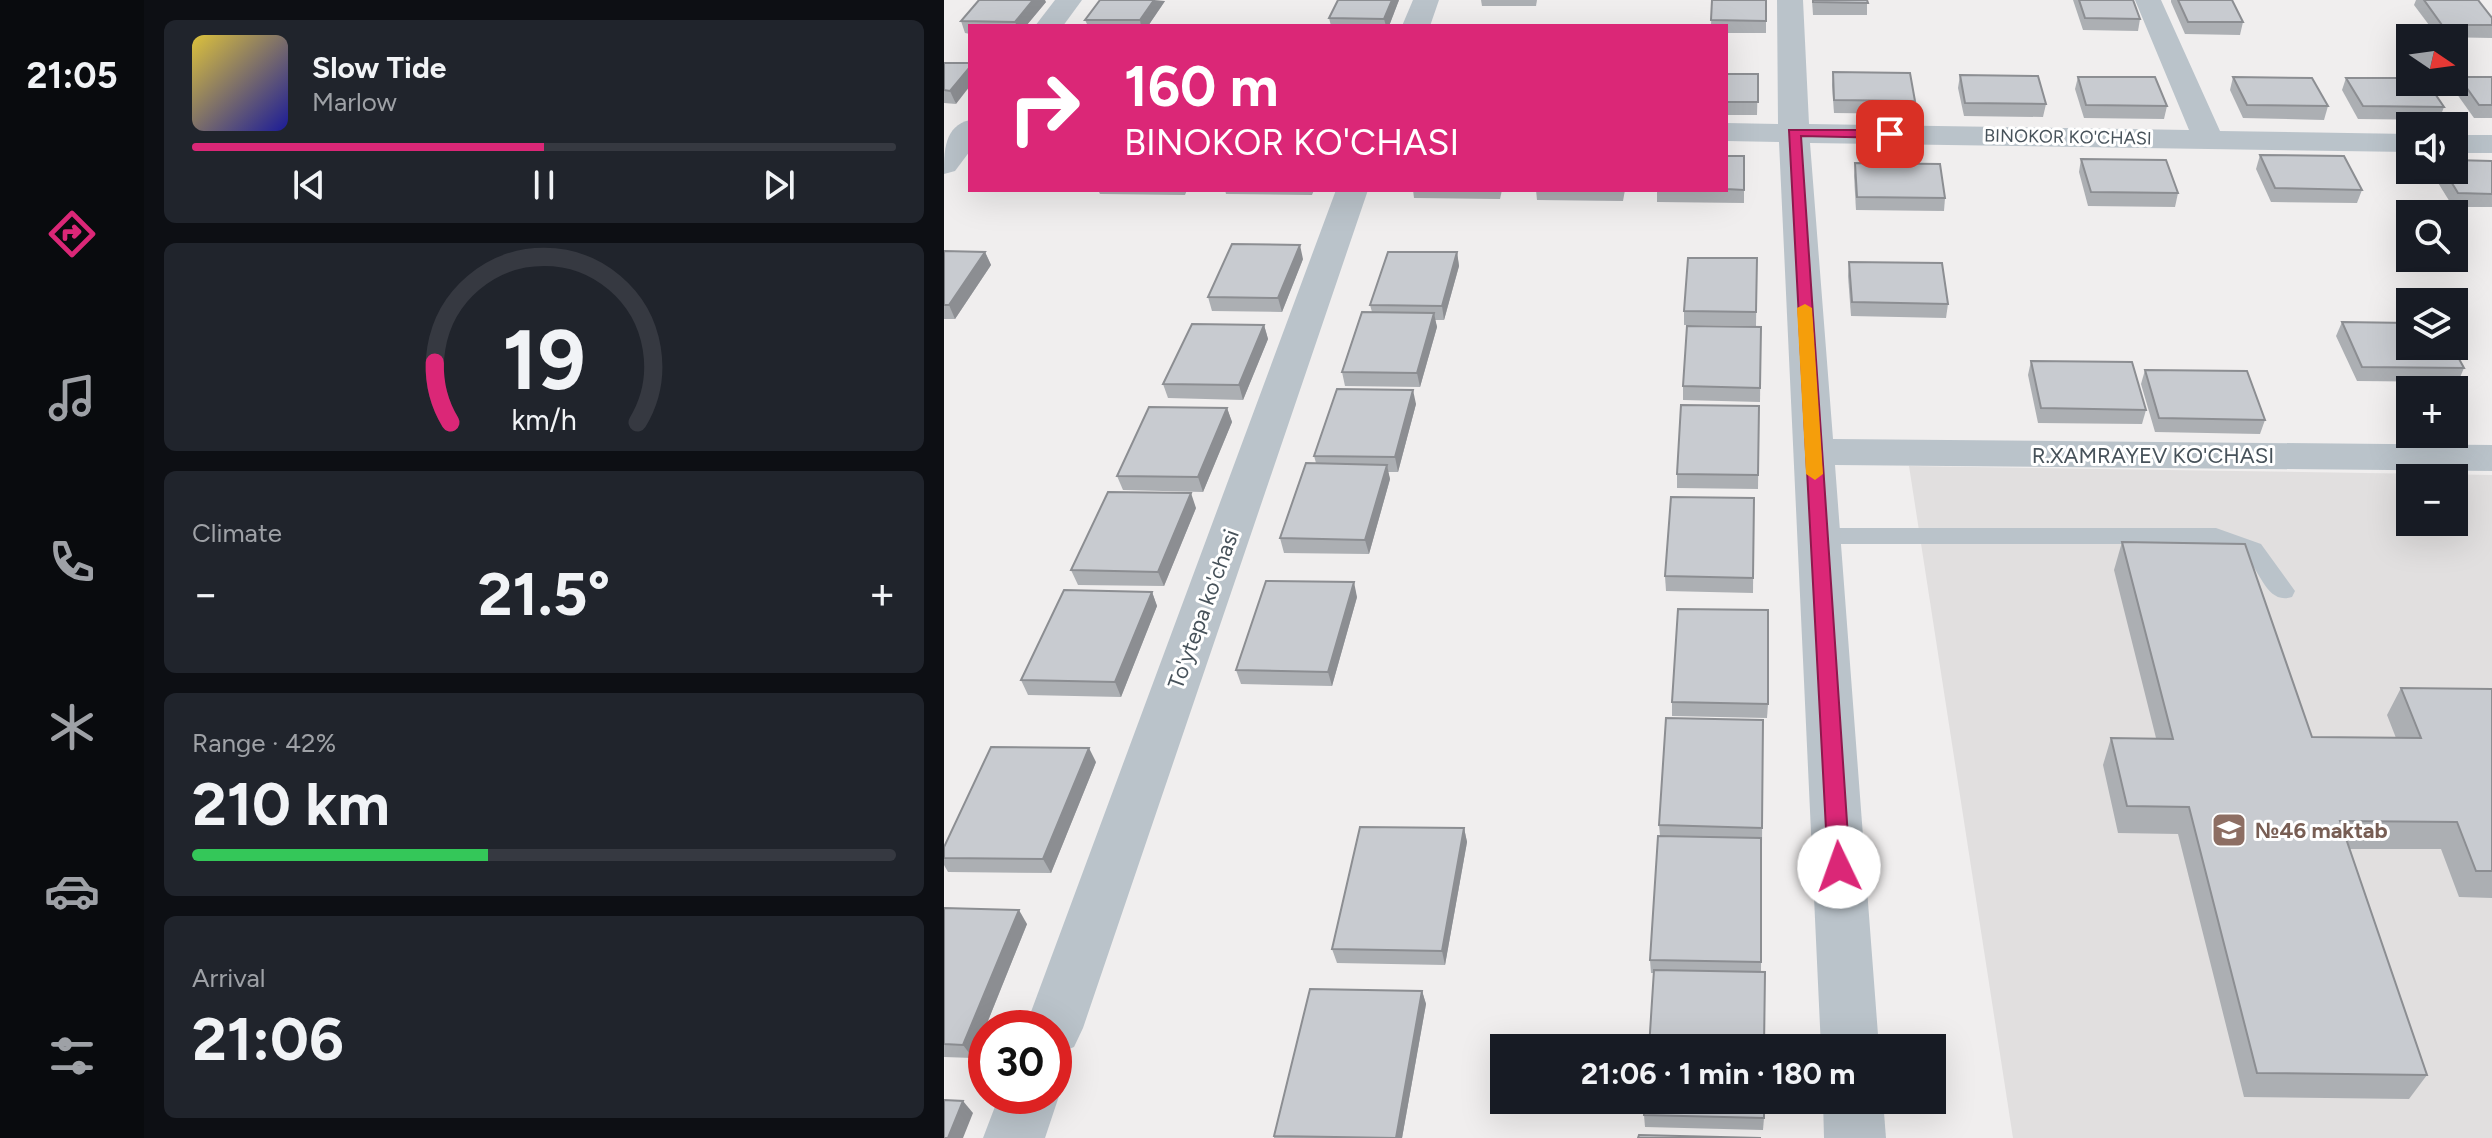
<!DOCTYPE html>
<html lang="en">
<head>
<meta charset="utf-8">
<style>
  body { margin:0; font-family:Figtree,sans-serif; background:#20242c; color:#f1f3f6; height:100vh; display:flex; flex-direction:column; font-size:30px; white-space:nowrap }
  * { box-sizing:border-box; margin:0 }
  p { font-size:26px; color:#9ea1a6 }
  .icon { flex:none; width:44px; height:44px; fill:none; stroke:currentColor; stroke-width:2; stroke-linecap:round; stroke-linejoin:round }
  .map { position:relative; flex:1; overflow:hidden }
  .details { display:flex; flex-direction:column; gap:20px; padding:20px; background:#0d0f14; width:800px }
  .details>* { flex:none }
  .banner { position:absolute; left:24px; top:24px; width:760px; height:168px; border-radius:0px; box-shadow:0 8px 32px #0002; background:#db2777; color:#fff; overflow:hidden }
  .needle { width:52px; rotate:103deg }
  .fabs { position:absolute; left:1452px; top:24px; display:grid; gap:16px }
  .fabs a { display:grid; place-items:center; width:72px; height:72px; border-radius:0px; background:#171b24; box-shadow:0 8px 32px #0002; font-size:40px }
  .speed { position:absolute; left:24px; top:1010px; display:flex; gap:16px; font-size:40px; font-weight:700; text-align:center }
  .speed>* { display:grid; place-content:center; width:104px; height:104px; border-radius:50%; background:#171b24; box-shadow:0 8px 32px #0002; line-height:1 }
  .speed .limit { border:12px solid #d22; background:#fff; color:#111 }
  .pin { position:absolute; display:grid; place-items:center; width:68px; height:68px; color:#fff; margin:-34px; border-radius:16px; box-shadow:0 4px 12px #0006 }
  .me { position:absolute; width:88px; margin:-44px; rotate:357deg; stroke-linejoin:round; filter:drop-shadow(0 0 6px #0008) }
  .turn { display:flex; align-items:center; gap:28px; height:168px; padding:0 24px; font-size:36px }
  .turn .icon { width:104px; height:104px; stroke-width:2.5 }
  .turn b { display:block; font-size:56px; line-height:68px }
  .big { font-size:60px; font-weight:700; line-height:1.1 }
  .details .card { flex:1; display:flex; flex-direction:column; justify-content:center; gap:12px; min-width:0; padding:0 28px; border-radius:12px; background:#20242c }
  .details .dial { align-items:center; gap:0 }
  .dial svg { height:208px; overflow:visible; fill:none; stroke:#363941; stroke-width:7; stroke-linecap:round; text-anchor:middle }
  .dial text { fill:#f1f3f6; stroke:none }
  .song { display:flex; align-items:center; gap:24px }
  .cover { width:96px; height:96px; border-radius:12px; background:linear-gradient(135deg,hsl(50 70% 55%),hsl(240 70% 35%)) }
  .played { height:8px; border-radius:4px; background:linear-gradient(90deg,#db2777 50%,#363941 50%) }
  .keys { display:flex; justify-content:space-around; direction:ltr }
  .heat { display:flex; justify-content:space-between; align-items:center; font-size:44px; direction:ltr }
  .charge { height:12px; border-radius:6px; background:linear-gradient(90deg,#34c759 42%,#363941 0) }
  .trip { position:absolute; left:546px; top:1034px; width:456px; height:80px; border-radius:0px; background:#171b24; box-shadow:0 8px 32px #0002; font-weight:700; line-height:80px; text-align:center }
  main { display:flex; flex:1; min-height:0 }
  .menu { display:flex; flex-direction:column; width:144px; justify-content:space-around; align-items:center; background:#090b0e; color:#9ea1a6 }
  .menu .icon { width:56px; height:56px }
  .menu .current { color:#db2777 }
  .menu b { font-size:36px; color:#f1f3f6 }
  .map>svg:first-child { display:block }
</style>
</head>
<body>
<main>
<nav class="menu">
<b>21:05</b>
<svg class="icon current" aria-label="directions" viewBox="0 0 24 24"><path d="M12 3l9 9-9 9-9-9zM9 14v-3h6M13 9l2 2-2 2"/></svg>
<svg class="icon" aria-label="music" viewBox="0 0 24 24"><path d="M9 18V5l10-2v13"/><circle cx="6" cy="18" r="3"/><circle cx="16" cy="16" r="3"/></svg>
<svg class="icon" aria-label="phone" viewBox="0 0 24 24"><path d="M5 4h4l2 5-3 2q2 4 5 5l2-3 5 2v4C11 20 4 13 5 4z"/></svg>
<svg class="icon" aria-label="climate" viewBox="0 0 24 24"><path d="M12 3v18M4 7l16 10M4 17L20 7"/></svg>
<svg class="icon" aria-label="car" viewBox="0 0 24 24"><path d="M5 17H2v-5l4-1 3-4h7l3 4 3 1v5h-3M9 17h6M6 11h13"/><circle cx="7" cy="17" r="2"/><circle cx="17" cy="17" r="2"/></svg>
<svg class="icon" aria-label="filters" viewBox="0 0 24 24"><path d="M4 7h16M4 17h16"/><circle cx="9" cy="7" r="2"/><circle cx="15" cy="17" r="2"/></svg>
</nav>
<section class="details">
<div class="card">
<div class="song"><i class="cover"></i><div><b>Slow Tide</b><p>Marlow</p></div></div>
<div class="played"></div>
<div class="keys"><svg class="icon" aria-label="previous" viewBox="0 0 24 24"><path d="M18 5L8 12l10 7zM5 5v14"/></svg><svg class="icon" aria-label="pause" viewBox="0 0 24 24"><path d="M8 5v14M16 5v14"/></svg><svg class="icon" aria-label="next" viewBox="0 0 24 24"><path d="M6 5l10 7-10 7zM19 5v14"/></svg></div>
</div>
<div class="card dial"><svg viewBox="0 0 100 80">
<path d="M14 69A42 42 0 1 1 86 69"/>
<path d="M14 69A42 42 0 0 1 8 46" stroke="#db2777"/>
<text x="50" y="56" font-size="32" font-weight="700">19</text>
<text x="50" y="72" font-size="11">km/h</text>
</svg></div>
<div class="card"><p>Climate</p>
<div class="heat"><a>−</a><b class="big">21.5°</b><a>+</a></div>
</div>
<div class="card"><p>Range · 42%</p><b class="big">210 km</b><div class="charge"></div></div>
<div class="card"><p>Arrival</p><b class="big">21:06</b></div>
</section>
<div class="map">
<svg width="1548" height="1138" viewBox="0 0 1548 1138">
  <rect width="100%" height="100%" fill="#f0eeee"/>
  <path fill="#e1dfdf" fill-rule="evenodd" d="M 965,466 L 1548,475 L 1548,1138 L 1069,1138 ZM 1466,478 L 1510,478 L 1510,522 L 1466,522 Z"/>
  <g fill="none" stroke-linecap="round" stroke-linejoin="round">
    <path fill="#bac3ca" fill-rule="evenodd" d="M 875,528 L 1272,528 L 1317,544 L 1351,591 L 1348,597 C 1322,605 1317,570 1301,557 C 1294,550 1279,548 1270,544 L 875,544 L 863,536 Z"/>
    <g fill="#bac3ca" fill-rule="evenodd">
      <polygon points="111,0 138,0 119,26 91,26"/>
      <polygon points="469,0 495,0 486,26 458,26"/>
      <polygon points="833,0 859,0 865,124 1245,130 1191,0 1217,0 1276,131 1466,134 1466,152 866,143 889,439 1548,445 1548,471 891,465 935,1048 877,1048 835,142 782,141 782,123 834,124"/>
      <path d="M 26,120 L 26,151 L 11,171 L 0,174 C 0,151 0,126 26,120 Z"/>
      <rect x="1510" y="135" width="38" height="18"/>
      <polygon points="392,190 424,190 139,1028 130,1047 110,1055 110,1028 81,1028"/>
      <polygon points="110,1085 115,1096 101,1138 39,1138 55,1096 110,1096"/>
      <polygon points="879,1100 939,1100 942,1138 880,1138"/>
    </g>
  </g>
  <g fill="#acafb3">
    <polygon points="455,0 445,26 387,26 385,18"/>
    <polygon points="537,0 593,0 592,6 538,6"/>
    <polygon points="768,0 822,0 822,33 782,33 782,26 767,26"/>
    <polygon points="868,0 923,0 923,15 869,15"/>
    <polygon points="1129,0 1189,0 1196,19 1194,31 1139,30"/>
    <polygon points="1227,0 1288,0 1299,22 1296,35 1241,34 1227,2"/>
    <polygon points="1472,0 1534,0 1548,18 1548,38 1494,37 1470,5"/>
    <polygon points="221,1 204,26 144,26 141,20"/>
    <polygon points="102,2 82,26 26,26 26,34 21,33 17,21"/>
    <polygon points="0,63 12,104 0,103"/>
    <polygon points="889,72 971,101 969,114 890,113 888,85"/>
    <polygon points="782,74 814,74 813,115 782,115"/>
    <polygon points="1016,75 1102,104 1099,117 1020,116 1014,88"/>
    <polygon points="1134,77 1223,106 1220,119 1140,118 1131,89"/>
    <polygon points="1289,77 1384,106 1380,120 1299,118 1286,90"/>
    <polygon points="1515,77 1548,77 1548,118 1530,118 1510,90"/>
    <polygon points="1402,78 1500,107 1495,120 1414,119 1398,90"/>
    <polygon points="1316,155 1418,190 1413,203 1327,202 1312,169"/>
    <polygon points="800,156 800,203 713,202 713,190 782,190"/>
    <polygon points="1137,159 1234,193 1231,207 1144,206 1135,172"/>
    <polygon points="1548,161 1548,207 1509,207 1488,173 1489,170 1510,170"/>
    <polygon points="911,163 1001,198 1000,211 912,210 910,176"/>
    <polygon points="40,190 126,190 124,192 40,191"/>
    <polygon points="154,190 243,190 241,195 156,194"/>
    <polygon points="281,190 370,190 368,195 282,194"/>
    <polygon points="469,190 558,190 556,199 470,198"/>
    <polygon points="592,190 681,190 679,201 593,200"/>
    <polygon points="0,251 41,252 47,265 11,319 0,319"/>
    <polygon points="513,252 515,266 500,320 491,320 493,327 476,387 401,386 398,372 428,312 426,305"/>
    <polygon points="813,258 812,326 740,325 740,311"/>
    <polygon points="359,259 338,312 268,311 264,297"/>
    <polygon points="905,262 1004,304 1002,318 907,316 904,276"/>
    <polygon points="1398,322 1520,368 1514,382 1413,381 1392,336"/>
    <polygon points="320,325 324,339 299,400 224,398 219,384"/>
    <polygon points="817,327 816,402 739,400 739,386"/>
    <polygon points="1087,361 1202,410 1198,424 1094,423 1084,375"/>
    <polygon points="1201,370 1321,420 1316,434 1211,432 1197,384"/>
    <polygon points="472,404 454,472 444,472 446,479 425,554 340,553 336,538 372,463 370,456"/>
    <polygon points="815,406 814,489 733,488 733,474"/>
    <polygon points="283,408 288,422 259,492 179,490 173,476"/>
    <polygon points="810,498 809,593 722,591 721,576"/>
    <polygon points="252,508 220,586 134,585 127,570"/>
    <polygon points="1178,542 1368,737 1452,738 1443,715 1457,688 1548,689 1548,898 1515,897 1497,849 1405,849 1483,1075 1465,1099 1300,1097 1234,834 1174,833 1159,765 1167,738 1212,738 1170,570"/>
    <polygon points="208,592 213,606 177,697 84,695 77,680"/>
    <polygon points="413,597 388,686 297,684 292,670"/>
    <polygon points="728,702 824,704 823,718 728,716"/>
    <polygon points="819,720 817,972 707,973 706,960 716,836 715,825"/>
    <polygon points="152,762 107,873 4,872 0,865 0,847"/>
    <polygon points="520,828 523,842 501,965 393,963 388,949"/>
    <polygon points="0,908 83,924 29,1058 0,1057"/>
    <polygon points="478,991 482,1004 458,1138 330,1138 330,1136"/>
    <polygon points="700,1115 820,1118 819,1130 701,1127"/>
  </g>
  <g fill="#8c8e92">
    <polygon points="89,0 101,0 102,2 82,26 73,26 71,22"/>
    <polygon points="210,0 221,1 204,26 197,26 196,20"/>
    <polygon points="448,0 455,0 445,26 442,26 440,19"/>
    <polygon points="26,67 26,86 12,104 6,91"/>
    <polygon points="356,245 359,259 338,312 334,298"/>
    <polygon points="41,252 47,265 11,319 5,305"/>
    <polygon points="513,252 515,266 500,320 498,306"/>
    <polygon points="490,313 493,327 476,387 473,373"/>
    <polygon points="320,325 324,339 299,400 295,385"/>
    <polygon points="469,390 472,404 454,472 451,457"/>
    <polygon points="283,408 288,422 259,492 254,477"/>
    <polygon points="443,465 446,479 425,554 421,540"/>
    <polygon points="247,493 252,508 220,586 214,572"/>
    <polygon points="410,582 413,597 388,686 384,672"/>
    <polygon points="208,592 213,606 177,697 171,682"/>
    <polygon points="145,748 152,762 107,873 99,859"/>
    <polygon points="520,828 523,842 501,965 498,951"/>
    <polygon points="75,910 83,924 29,1058 19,1045"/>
    <polygon points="478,991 482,1004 458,1138 452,1138"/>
    <polygon points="19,1101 29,1113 19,1138 4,1138"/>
  </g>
  <g fill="#c8cbd0" stroke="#8c8e92" stroke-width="2">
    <polygon points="35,0 89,0 71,22 17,21"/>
    <polygon points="156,0 210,0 196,20 141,20"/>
    <polygon points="394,0 448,0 440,19 385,18"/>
    <polygon points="768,0 822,0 822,21 767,20"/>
    <polygon points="869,0 923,0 924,3 869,2"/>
    <polygon points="1135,0 1189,0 1196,19 1141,18"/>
    <polygon points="1234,0 1288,0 1299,22 1244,22"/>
    <polygon points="1480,0 1534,0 1548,18 1548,25 1498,25"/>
    <polygon points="0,63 26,63 26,67 6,91 0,90"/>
    <polygon points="889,72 966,73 971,101 890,100"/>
    <rect x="782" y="74" width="32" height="28"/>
    <polygon points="1016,75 1094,76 1102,104 1021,103"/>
    <polygon points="1134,77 1211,77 1223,106 1142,105"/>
    <polygon points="1289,77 1368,78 1384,106 1303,105"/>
    <polygon points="1515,77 1548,77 1548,105 1535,105"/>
    <polygon points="1402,78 1466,78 1466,82 1483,82 1500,107 1419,106"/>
    <polygon points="1316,155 1400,156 1418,190 1331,188"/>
    <polygon points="782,156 800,156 800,190 782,189"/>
    <polygon points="1137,159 1222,160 1234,193 1147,192"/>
    <polygon points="1510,160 1548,161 1548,194 1514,193 1500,170 1510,170"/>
    <polygon points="911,163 996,164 1001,198 913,197"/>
    <polygon points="288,244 356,245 334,298 264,297"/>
    <polygon points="0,251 41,252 5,305 0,305"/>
    <polygon points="444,252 513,252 498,306 426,305"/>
    <polygon points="744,258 813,258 812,312 740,311"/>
    <polygon points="905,262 998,263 1004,304 908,302"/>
    <polygon points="418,312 490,313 473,373 398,372"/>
    <polygon points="1398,322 1466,323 1466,346 1508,346 1520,368 1418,367"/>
    <polygon points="248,324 320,325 295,385 219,384"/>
    <polygon points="743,326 817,327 816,388 739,386"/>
    <polygon points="1087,361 1188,362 1202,410 1097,408"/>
    <polygon points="1201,370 1303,371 1321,420 1215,418"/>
    <polygon points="393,389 469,390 451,457 370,456"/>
    <polygon points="737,405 815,406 814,475 733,474"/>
    <polygon points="205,407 283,408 254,477 173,476"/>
    <polygon points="362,463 443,465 421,540 336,538"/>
    <polygon points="164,492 247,493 214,572 127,570"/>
    <polygon points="727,497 810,498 809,578 721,576"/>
    <polygon points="1178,542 1301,544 1368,737 1477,738 1457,688 1548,689 1548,871 1532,871 1513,822 1396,821 1483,1075 1313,1073 1245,807 1183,806 1167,738 1229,739"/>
    <polygon points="322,581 410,582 384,672 292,670"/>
    <polygon points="120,590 208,592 171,682 77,680"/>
    <polygon points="734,609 824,610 824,704 728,702"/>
    <polygon points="722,718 819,720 818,828 715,825"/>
    <polygon points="47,747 145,748 99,859 0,858 0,847"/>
    <polygon points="416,827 520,828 498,951 388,949"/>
    <polygon points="714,836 817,838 817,962 706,960"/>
    <polygon points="0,908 75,910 19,1045 0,1044"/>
    <polygon points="710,970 821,972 820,1048 705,1048"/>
    <polygon points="366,989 478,991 452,1138 330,1136"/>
    <polygon points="0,1100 19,1101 4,1138 0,1138"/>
    <polygon points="701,1100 820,1100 820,1118 700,1115"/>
    <polygon points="695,1135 817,1138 694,1138"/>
  </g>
  <polygon fill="#db2777" stroke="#8e194d" stroke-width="2" points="845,130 946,130 952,134 946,138 857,136 906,867 903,874 887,874 884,867"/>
  <polygon fill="#f59e0b" points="861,304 868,308 879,474 871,480 862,474 853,308"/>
  <defs>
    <symbol id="school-square" viewBox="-11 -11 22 22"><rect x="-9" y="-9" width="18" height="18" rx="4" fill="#8d6e63" stroke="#fff"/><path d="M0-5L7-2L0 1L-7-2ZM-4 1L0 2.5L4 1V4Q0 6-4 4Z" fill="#fff"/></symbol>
  </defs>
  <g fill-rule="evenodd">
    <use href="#school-square" x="1265" y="810" width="40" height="40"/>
  </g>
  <g text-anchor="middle" stroke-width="6" stroke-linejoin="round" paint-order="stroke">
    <g font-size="18" fill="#47525a" stroke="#fff">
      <text transform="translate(1124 137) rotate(1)" y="6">BINOKOR KO'CHASI</text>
    </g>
    <g font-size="22" fill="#47525a" stroke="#fff">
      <text x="1209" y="463">R.XAMRAYEV KO'CHASI</text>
      <text transform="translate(259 609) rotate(-70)" y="8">To'ytepa ko'chasi</text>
    </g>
    <g font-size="22" font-weight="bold" fill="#785e54" stroke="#fff" text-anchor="start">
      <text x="1311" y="838">№46 maktab</text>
    </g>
  </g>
</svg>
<div class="fabs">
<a><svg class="needle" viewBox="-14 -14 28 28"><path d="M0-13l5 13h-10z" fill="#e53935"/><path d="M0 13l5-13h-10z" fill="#9ea1a6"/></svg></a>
<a><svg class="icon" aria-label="sound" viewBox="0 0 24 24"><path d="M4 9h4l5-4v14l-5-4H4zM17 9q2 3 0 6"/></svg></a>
<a><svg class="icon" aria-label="search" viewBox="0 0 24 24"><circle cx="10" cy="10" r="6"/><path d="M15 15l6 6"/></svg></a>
<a><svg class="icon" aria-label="layers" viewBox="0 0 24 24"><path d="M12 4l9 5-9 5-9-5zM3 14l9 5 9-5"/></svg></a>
<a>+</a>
<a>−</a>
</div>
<div class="speed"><div class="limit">30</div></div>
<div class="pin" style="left:946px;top:134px;background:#d93025"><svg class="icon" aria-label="arrive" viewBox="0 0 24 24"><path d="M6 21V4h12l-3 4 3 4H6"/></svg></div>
<svg class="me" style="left:895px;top:867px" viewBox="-20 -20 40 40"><circle r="19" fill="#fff"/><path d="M0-13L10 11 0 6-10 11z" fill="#db2777"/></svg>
<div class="trip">21:06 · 1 min · 180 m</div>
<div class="banner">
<div class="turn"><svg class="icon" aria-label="right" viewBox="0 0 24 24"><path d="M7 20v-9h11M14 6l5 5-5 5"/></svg><div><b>160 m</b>BINOKOR KO'CHASI</div></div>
</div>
</div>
</main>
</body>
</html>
